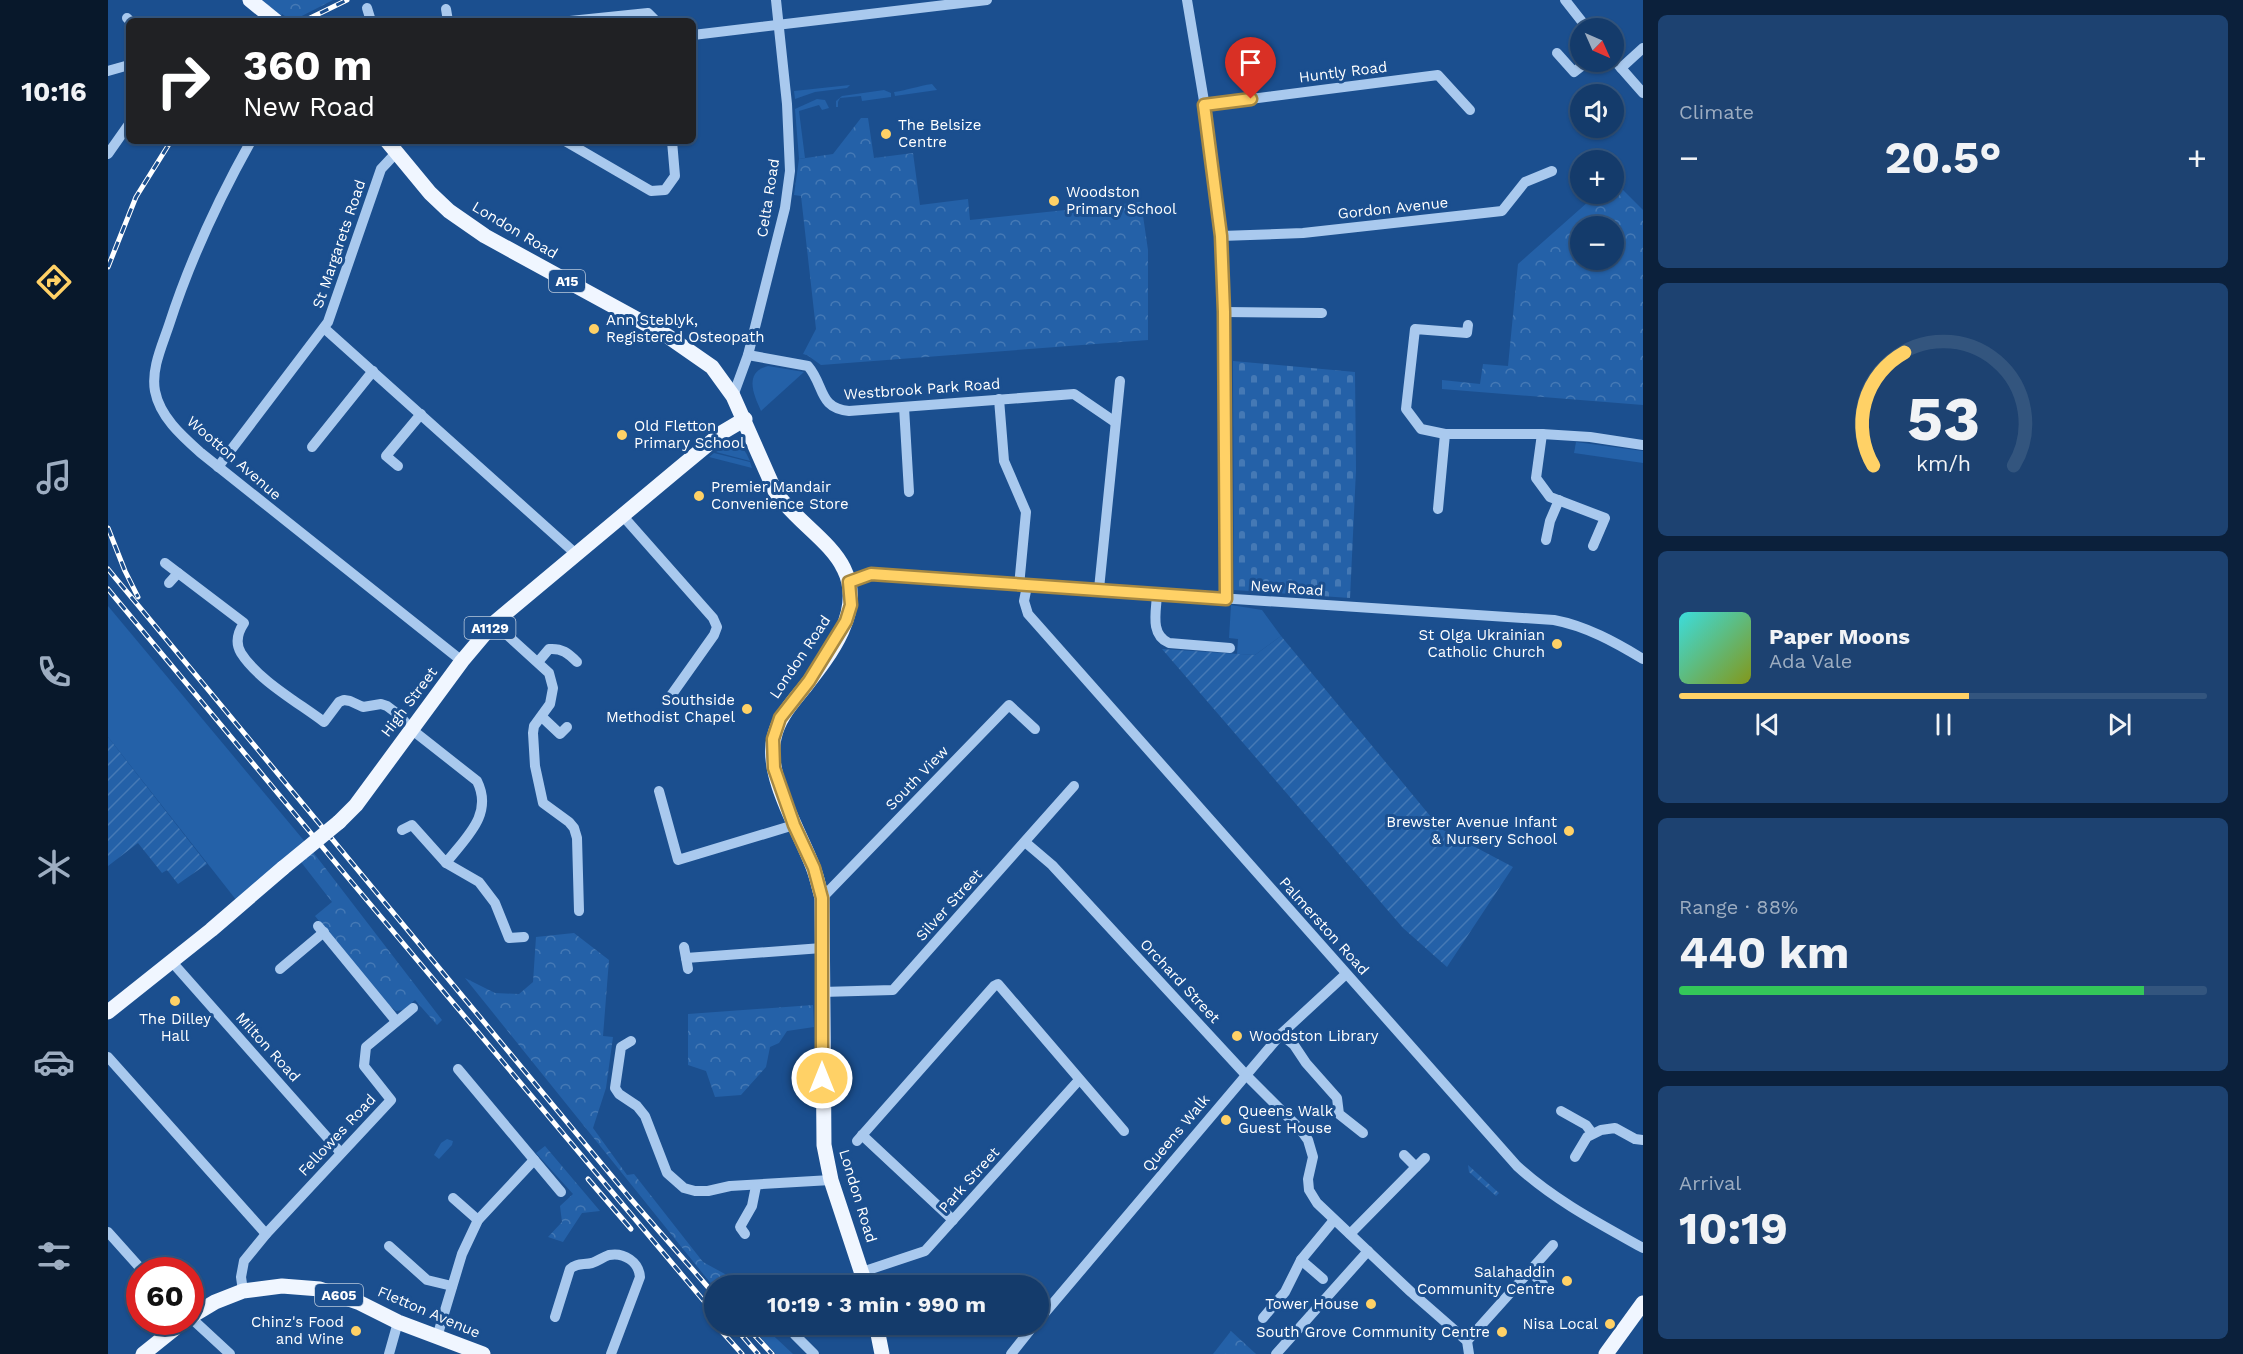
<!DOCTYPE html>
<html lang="en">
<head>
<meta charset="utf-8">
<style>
  body { margin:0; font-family:"Work Sans",sans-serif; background:#1d4271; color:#f1f3f6; height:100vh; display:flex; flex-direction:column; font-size:22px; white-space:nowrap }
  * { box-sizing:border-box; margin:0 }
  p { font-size:20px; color:#9dadc1 }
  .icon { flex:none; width:33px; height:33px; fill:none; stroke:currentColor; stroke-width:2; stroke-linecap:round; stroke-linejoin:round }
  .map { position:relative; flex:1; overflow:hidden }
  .side { display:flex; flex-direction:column; gap:15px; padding:15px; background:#0b203b; width:600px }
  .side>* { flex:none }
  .guide { position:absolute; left:18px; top:18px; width:570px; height:126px; border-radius:9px; box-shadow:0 2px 4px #0004,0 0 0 2px #33557e; background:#202124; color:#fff; overflow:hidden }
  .needle { width:39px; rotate:135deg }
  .tools { position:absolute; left:1462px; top:18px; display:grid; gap:12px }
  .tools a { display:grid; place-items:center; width:54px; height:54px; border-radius:50%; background:#143b6b; box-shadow:0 2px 4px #0004,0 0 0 2px #33557e; font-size:30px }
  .speed { position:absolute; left:18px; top:1257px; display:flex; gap:12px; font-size:30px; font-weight:700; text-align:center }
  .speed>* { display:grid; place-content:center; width:78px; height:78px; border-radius:50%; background:#143b6b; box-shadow:0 2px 4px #0004,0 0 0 2px #33557e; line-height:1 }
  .speed .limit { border:9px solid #d22; background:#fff; color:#111 }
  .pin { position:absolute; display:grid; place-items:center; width:51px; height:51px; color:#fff; margin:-62px -26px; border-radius:50% 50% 50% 0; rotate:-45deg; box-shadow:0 0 6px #0007 }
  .pin .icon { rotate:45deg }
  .me { position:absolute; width:66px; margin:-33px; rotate:0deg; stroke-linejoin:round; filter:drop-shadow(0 0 4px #0008) }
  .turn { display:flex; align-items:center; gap:21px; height:126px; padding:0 18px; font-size:27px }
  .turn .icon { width:78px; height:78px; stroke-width:2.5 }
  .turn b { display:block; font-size:42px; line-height:51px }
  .big { font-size:45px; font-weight:700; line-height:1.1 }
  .side .tile { flex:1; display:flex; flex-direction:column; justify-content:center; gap:9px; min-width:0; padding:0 21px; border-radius:9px; background:#1d4271 }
  .side .dial { align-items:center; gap:0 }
  .dial svg { height:156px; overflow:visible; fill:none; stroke:#33557e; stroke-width:7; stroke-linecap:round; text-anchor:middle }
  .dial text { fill:#f1f3f6; stroke:none }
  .song { display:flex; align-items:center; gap:18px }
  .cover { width:72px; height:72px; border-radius:9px; background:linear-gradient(135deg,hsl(180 70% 55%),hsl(70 70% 35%)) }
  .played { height:6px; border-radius:3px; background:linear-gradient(90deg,#ffd166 55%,#33557e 55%) }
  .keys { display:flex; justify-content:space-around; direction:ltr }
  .heat { display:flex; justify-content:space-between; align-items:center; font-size:33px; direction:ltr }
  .charge { height:9px; border-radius:4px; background:linear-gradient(90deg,#34c759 88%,#33557e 0) }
  .trip { position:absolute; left:596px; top:1275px; width:345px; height:60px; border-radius:30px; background:#143b6b; box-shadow:0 2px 4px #0004,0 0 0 2px #33557e; font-weight:700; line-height:60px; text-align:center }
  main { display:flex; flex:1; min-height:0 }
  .dock { display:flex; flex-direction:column; width:108px; justify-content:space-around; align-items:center; background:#08182b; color:#9dadc1 }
  .dock .icon { width:42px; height:42px }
  .dock .active { color:#ffd166 }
  .dock b { font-size:27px; color:#f1f3f6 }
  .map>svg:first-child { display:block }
</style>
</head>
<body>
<main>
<nav class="dock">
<b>10:16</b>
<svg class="icon active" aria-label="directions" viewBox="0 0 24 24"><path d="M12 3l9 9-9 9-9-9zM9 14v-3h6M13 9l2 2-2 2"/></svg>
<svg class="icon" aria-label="music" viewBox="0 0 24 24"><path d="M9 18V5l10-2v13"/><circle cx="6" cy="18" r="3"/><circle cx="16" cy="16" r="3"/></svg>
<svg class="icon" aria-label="phone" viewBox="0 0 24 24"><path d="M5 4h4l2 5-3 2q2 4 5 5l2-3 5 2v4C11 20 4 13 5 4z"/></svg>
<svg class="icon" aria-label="climate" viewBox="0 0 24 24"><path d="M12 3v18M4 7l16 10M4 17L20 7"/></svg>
<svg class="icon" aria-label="car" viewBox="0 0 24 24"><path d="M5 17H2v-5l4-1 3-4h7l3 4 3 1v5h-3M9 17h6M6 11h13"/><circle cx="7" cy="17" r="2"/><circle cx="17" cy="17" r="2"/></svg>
<svg class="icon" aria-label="filters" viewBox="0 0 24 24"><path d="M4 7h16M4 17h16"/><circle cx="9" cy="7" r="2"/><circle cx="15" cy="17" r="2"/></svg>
</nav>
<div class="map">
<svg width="1535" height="1354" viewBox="0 0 1535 1354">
  <defs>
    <pattern id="forest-crowns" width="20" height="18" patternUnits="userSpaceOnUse" patternTransform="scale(1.5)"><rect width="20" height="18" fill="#2461a8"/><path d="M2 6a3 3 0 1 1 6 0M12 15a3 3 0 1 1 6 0" fill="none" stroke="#4579b5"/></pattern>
    <pattern id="cemetery-stones" width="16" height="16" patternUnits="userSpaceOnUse" patternTransform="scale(1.5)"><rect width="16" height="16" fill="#2461a8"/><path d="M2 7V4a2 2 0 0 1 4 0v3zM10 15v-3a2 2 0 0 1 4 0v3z" fill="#4579b5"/></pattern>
    <pattern id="garden-furrows" width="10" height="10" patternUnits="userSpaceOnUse" patternTransform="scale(1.5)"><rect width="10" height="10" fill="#2461a8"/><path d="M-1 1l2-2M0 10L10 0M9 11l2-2" fill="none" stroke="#4579b5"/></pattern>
  </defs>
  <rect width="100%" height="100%" fill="#1b4f8f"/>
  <g fill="#2461a8">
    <path d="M 824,84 L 829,90 L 787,96 L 786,92 C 800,90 810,86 824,84 Z"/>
    <polygon points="742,85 739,88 707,92 687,99 686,91"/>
    <polygon points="776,90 783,93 783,97 754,101 753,96 732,98 730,102 730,107 728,107 728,101 734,96"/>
    <polygon points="709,99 717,100 721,108 714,110 711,105 691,111 697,158 691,159 687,109"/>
    <path d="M 660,366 L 696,372 L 653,411 C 645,394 636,372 660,366 Z"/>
    <polygon points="1468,442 1535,451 1535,463 1466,453"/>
    <path d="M 622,444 C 634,445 637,450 642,461 L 608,452 Z"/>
    <polygon points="606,453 642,462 644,468 601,457"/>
    <polygon points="1123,605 1154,610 1173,636 1147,655 1129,654 1130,639 1121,638"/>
    <polygon points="0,606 198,843 129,901 0,737"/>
    <polygon points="339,1139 345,1141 344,1145 331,1159 326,1155 333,1143"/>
  </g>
  <g fill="url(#forest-crowns)" fill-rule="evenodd">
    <polygon points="154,0 225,0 184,21 174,14 173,16"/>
    <polygon points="753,118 760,118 766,158 805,153 812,205 860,199 862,220 1033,202 1040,250 1040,340 713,365 699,355 695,354 708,329 693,196 686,195 691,159 725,154"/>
    <path d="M 1506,181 L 1535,210 L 1535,405 L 1334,389 L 1334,380 L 1372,384 L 1375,364 L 1400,366 L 1410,264 L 1489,194 L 1506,194 ZM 1473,226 L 1506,226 L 1506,260 L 1473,260 Z"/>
    <polygon points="205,852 334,1020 329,1025 307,1000 295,1010 288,1011 282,1006 207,916 224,902 193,862"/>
    <polygon points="466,933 501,960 495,1036 505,1037 498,1088 485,1128 519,1175 526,1174 595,1262 637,1285 606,1287 596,1275 357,978 387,993 411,994 425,982 428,937"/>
    <polygon points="705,1005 706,1027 679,1031 671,1043 662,1047 658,1067 633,1095 607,1097 598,1071 580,1065 580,1014"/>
    <polygon points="437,1146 492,1211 474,1213 455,1242 440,1237 454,1222 452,1206 465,1194 428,1153"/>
    <polygon points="641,1325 654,1325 685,1354 668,1354"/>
    <polygon points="1123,1331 1148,1354 1105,1354"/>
  </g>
  <polygon fill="url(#cemetery-stones)" points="1125,361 1247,372 1248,470 1242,598 1126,590"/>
  <g fill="url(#garden-furrows)">
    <polygon points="1173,636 1333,829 1405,867 1339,967 1295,928 1054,649 1147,655"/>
    <polygon points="0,737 99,864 70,884 59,870 54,873 30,843 0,866"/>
    <polygon points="1360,1165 1391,1193 1388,1196 1361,1172"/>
  </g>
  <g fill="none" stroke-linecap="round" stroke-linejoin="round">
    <g stroke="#a9c9ee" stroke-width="10">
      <polyline points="1079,0 1098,113 1113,236 1116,312 1118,599"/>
      <polyline points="1457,0 1479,28"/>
      <polyline points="259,8 263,21"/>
      <polyline points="338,9 340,21"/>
      <polyline points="19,18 22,21"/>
      <polyline points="462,21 540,13 548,21"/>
      <polyline points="585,35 879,0"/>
      <polyline points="1449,53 1466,72 1479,62"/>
      <polyline points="1506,60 1535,93"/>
      <polyline points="1513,68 1535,48"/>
      <polyline points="0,71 21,65"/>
      <polyline points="1096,105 1330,75 1362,110"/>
      <path d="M 143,141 C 110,200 82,260 61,325 C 54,346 43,369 47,391 C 52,417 74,436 93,453 L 354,661"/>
      <polyline points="457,141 543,191 557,190 567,176 564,141"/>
      <polyline points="0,154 21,124"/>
      <polyline points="1113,236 1195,233 1394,211 1417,182 1444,171"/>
      <polyline points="1116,312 1214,313"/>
      <polyline points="1360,325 1359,333 1307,329 1298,409 1313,429 1337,434 1434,434 1482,437 1535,445"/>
      <polyline points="216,328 468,554"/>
      <path d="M 640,355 L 700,366 C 717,386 710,408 741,411 L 966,394 L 1007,422"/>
      <polyline points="625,396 640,355 677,208 682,171 679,104 668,0"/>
      <polyline points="891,399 896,461 918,512 911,586"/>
      <polyline points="796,407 801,492"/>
      <polyline points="1434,434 1428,478 1442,497 1497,518 1485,546"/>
      <polyline points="204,447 265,371"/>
      <polyline points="290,466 278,456 313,414"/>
      <polyline points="110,467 220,322 273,169 288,153"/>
      <polyline points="1330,509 1337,434"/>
      <polyline points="514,515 605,618 609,627 606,635 562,697"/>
      <polyline points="1438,540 1442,521 1451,500"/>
      <path d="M 57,563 L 136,623 C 130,632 127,643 133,653 C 150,680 191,703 216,722 L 231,702 L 236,700 L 242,701 L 255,707 L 273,704 L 279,706 L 291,715 L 303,729 L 369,781 C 386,815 357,838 338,863 L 304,825 L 294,830"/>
      <path d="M 741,582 L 763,575 L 1446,620 C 1478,626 1507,642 1535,659"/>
      <polyline points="61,583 70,573"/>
      <path d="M 919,586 L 916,601 L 920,614 L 1409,1166 C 1446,1200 1492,1224 1535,1248"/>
      <polyline points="991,589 1012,381"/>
      <path d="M 1049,595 C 1048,612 1042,635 1061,643 L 1122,648"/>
      <polyline points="386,623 441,673 445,688 442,704 426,726 425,733 427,766 435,803 461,822 466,828 469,838 471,911"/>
      <path d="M 430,662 L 441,649 C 454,648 460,653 469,662"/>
      <polyline points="434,717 452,734 459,727"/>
      <polyline points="551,791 570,860 686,825"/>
      <polyline points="917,842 944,865 1138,1075 1192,1129 1200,1140 1205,1157 1200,1179 1201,1190 1209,1203 1303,1292 1359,1341 1361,1354"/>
      <polyline points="338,863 371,882 387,903 401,938 416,937"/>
      <polyline points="714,898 901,705 927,729"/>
      <polyline points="210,926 288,1021"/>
      <polyline points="576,947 580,969"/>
      <polyline points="578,958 714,948"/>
      <polyline points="64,962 233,1153"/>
      <polyline points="172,969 216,932"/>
      <polyline points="714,992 785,990 966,786"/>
      <polyline points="1173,1034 1186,1045 1198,1063 1229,1098 1231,1114 1255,1133"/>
      <polyline points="523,1041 513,1047 507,1088 511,1094 529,1106 537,1116 559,1173 576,1188 587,1191 600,1191 622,1186 723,1180"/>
      <polyline points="0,1057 158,1234"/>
      <polyline points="350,1069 453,1192"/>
      <polyline points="1453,1111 1478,1125 1484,1133"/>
      <polyline points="754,1135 845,1220"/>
      <polyline points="749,1141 886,986 890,984 1016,1131"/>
      <polyline points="1467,1157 1479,1137 1493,1130 1507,1128 1527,1139 1535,1140"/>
      <polyline points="1308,1167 1317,1158"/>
      <polyline points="345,1198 370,1220"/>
      <polyline points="0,1232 34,1270"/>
      <polyline points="637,1234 632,1227 644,1206 648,1186"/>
      <polyline points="1242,1234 1308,1167 1296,1155"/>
      <polyline points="281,1246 319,1280 344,1286"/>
      <polyline points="1193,1260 1215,1279"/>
      <polyline points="1422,1271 1435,1284"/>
      <polyline points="754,1272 817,1251 971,1080"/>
      <polyline points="135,1291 133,1277 136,1261 158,1234 283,1100 256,1066 258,1047 305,1008"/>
      <polyline points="82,1317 122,1354"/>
      <path d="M 447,1317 L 462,1269 C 468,1263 475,1265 484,1263 C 490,1261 495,1257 501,1255 C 516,1252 531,1262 532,1277 L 503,1354"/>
      <polyline points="1155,1318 1177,1292 1193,1260 1226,1220"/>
      <polyline points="930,1321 1173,1034 1238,974"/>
      <polyline points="686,1324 690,1329 687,1335 706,1354"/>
      <polyline points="329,1337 354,1254 370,1220 426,1160"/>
      <polyline points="1359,1341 1445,1245"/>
      <polyline points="281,1354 290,1322"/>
      <polyline points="903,1354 927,1324"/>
      <polyline points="1168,1354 1260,1251"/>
    </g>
    <g stroke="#f0f6ff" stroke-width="15">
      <polyline points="142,0 168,21"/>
      <path d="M 279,141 L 322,193 L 341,211 L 377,236 L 558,335 L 604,367 L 625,396 L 667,491 C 685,519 723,541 736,569 C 757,611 721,656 696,688 C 684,703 670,718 666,738 C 657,776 692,832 705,867 C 709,877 711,888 714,898 L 716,1145 L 723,1180 L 758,1286"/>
      <polyline points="231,822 248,805 354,661 386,623 569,470 615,432 637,419"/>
      <polyline points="0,1012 103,930 175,868"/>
      <polyline points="82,1317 107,1302 135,1291 174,1286 212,1289 252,1303 290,1322 375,1354"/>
      <polyline points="768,1324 774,1354"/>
      <polyline points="35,1354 75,1322"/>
      <polyline points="1498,1354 1535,1303"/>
    </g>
    <defs>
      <g id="rail">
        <polyline points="196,21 239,0"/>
        <polyline points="0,267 28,197 63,141"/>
        <polyline points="0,528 17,571 30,597"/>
        <polyline points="0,569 522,1198 606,1294"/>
        <polyline points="0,589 236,873 606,1313"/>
        <polyline points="480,1179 523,1229"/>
        <polyline points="607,1324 634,1354"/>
        <polyline points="624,1324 650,1354"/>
        <polyline points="636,1324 664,1354"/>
      </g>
    </defs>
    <use href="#rail" stroke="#fff" stroke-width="5"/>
    <use href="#rail" stroke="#1b4f8f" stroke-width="3" stroke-dasharray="9" stroke-linecap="butt"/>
    <polyline stroke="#f0f6ff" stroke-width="15" points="175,868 231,822"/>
  </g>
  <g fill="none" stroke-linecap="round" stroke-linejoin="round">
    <defs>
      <polyline id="route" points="714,1078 714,898 706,868 686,825 666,768 665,739 672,718 701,681 738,621 743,605 741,582 763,574 1118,599 1116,312 1113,236 1096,105 1143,99"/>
    </defs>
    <use href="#route" stroke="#a68842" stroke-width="15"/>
    <use href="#route" stroke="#ffd166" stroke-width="10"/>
  </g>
  <g fill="#ffd166" stroke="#1b4f8f" stroke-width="2">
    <circle cx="778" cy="134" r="6"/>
    <circle cx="946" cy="201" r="6"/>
    <circle cx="486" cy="329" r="6"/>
    <circle cx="514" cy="435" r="6"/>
    <circle cx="591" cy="496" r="6"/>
    <circle cx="1449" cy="644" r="6"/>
    <circle cx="639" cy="709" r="6"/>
    <circle cx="1461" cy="831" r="6"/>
    <circle cx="67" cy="1001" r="6"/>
    <circle cx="1129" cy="1036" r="6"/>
    <circle cx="1118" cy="1120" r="6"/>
    <circle cx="1459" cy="1281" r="6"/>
    <circle cx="1263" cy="1304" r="6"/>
    <circle cx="1502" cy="1324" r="6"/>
    <circle cx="248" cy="1331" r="6"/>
    <circle cx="1394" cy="1332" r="6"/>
  </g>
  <g text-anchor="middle" stroke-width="6" stroke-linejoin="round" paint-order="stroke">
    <g fill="#1b4f8f" stroke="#bbcadd" stroke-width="1.5">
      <rect x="441" y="270" width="36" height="22" rx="4.5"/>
      <rect x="356.5" y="617" width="51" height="22" rx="4.5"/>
      <rect x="207" y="1284" width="48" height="22" rx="4.5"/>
    </g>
    <g font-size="14" font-weight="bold" fill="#fff">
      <text x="459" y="286">A15</text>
      <text x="382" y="633">A1129</text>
      <text x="231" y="1300">A605</text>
    </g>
    <g font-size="15" fill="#fff" stroke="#1b4f8f">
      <text transform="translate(1235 72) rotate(-7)" y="5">Huntly Road</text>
      <text transform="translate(660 198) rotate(-81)" y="5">Celta Road</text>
      <text transform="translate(1285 208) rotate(-6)" y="5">Gordon Avenue</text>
      <text transform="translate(407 230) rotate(31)" y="5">London Road</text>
      <text transform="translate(231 244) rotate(-71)" y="5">St Margarets Road</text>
      <text transform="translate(814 389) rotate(-4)" y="5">Westbrook Park Road</text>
      <text transform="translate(126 458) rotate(41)" y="5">Wootton Avenue</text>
      <text transform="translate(1179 588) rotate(4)" y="5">New Road</text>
      <text transform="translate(692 657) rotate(-56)" y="5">London Road</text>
      <text transform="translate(301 702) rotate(-53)" y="5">High Street</text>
      <text transform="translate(809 778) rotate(-46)" y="5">South View</text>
      <text transform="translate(841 905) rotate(-48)" y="5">Silver Street</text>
      <text transform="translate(1216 926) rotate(48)" y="5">Palmerston Road</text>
      <text transform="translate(1072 981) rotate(47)" y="5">Orchard Street</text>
      <text transform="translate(160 1047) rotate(48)" y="5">Milton Road</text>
      <text transform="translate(1068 1133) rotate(-50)" y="5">Queens Walk</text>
      <text transform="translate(229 1135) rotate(-47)" y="5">Fellowes Road</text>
      <text transform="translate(861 1180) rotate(-48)" y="5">Park Street</text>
      <text transform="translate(750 1196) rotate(73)" y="5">London Road</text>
      <text transform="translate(321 1312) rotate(23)" y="5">Fletton Avenue</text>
    </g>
    <g font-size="15" fill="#fff" stroke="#1b4f8f" text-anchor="end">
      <text x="790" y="130" text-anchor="start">The Belsize<tspan x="790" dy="17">Centre</tspan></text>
      <text x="958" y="197" text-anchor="start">Woodston<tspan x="958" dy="17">Primary School</tspan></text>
      <text x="498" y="325" text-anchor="start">Ann Steblyk,<tspan x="498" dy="17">Registered Osteopath</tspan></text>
      <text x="526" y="431" text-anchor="start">Old Fletton<tspan x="526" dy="17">Primary School</tspan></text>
      <text x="603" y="492" text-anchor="start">Premier Mandair<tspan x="603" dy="17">Convenience Store</tspan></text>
      <text x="1437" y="640">St Olga Ukrainian<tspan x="1437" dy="17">Catholic Church</tspan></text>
      <text x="627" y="705">Southside<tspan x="627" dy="17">Methodist Chapel</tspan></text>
      <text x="1449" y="827">Brewster Avenue Infant<tspan x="1449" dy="17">&amp; Nursery School</tspan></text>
      <text x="67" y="1024" text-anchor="middle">The Dilley<tspan x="67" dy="17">Hall</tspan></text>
      <text x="1141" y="1041" text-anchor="start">Woodston Library</text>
      <text x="1130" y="1116" text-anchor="start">Queens Walk<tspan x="1130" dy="17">Guest House</tspan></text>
      <text x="1447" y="1277">Salahaddin<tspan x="1447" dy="17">Community Centre</tspan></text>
      <text x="1251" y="1309">Tower House</text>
      <text x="236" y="1327">Chinz's Food<tspan x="236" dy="17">and Wine</tspan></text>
      <text x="1490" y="1329">Nisa Local</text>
      <text x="1382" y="1337">South Grove Community Centre</text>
    </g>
  </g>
</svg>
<div class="tools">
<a><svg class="needle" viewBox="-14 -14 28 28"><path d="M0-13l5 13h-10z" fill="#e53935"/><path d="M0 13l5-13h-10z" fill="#9dadc1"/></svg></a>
<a><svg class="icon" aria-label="sound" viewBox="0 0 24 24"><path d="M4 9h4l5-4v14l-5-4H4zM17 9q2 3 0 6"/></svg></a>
<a>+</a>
<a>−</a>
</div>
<div class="speed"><div class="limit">60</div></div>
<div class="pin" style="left:1143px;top:99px;background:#d93025"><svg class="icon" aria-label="arrive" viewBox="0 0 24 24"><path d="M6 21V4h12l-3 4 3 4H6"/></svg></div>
<svg class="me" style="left:714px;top:1078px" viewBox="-20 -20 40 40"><circle r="17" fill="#ffd166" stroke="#fff" stroke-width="3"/><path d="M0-11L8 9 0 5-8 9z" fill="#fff"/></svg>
<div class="trip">10:19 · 3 min · 990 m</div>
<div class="guide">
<div class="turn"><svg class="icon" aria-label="right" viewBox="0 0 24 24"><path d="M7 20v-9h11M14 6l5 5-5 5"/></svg><div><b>360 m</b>New Road</div></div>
</div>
</div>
<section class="side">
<div class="tile"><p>Climate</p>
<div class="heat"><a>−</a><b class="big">20.5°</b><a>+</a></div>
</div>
<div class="tile dial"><svg viewBox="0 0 100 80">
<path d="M14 69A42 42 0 1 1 86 69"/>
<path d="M14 69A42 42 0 0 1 30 11" stroke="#ffd166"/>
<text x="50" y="56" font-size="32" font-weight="700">53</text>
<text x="50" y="72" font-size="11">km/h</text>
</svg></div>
<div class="tile">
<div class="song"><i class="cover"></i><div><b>Paper Moons</b><p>Ada Vale</p></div></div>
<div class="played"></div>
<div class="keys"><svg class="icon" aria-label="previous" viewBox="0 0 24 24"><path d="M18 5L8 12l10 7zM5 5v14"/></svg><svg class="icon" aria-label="pause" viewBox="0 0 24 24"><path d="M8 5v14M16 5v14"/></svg><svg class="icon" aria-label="next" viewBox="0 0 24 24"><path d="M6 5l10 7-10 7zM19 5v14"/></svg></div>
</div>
<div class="tile"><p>Range · 88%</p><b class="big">440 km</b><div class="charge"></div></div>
<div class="tile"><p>Arrival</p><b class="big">10:19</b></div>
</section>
</main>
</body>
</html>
